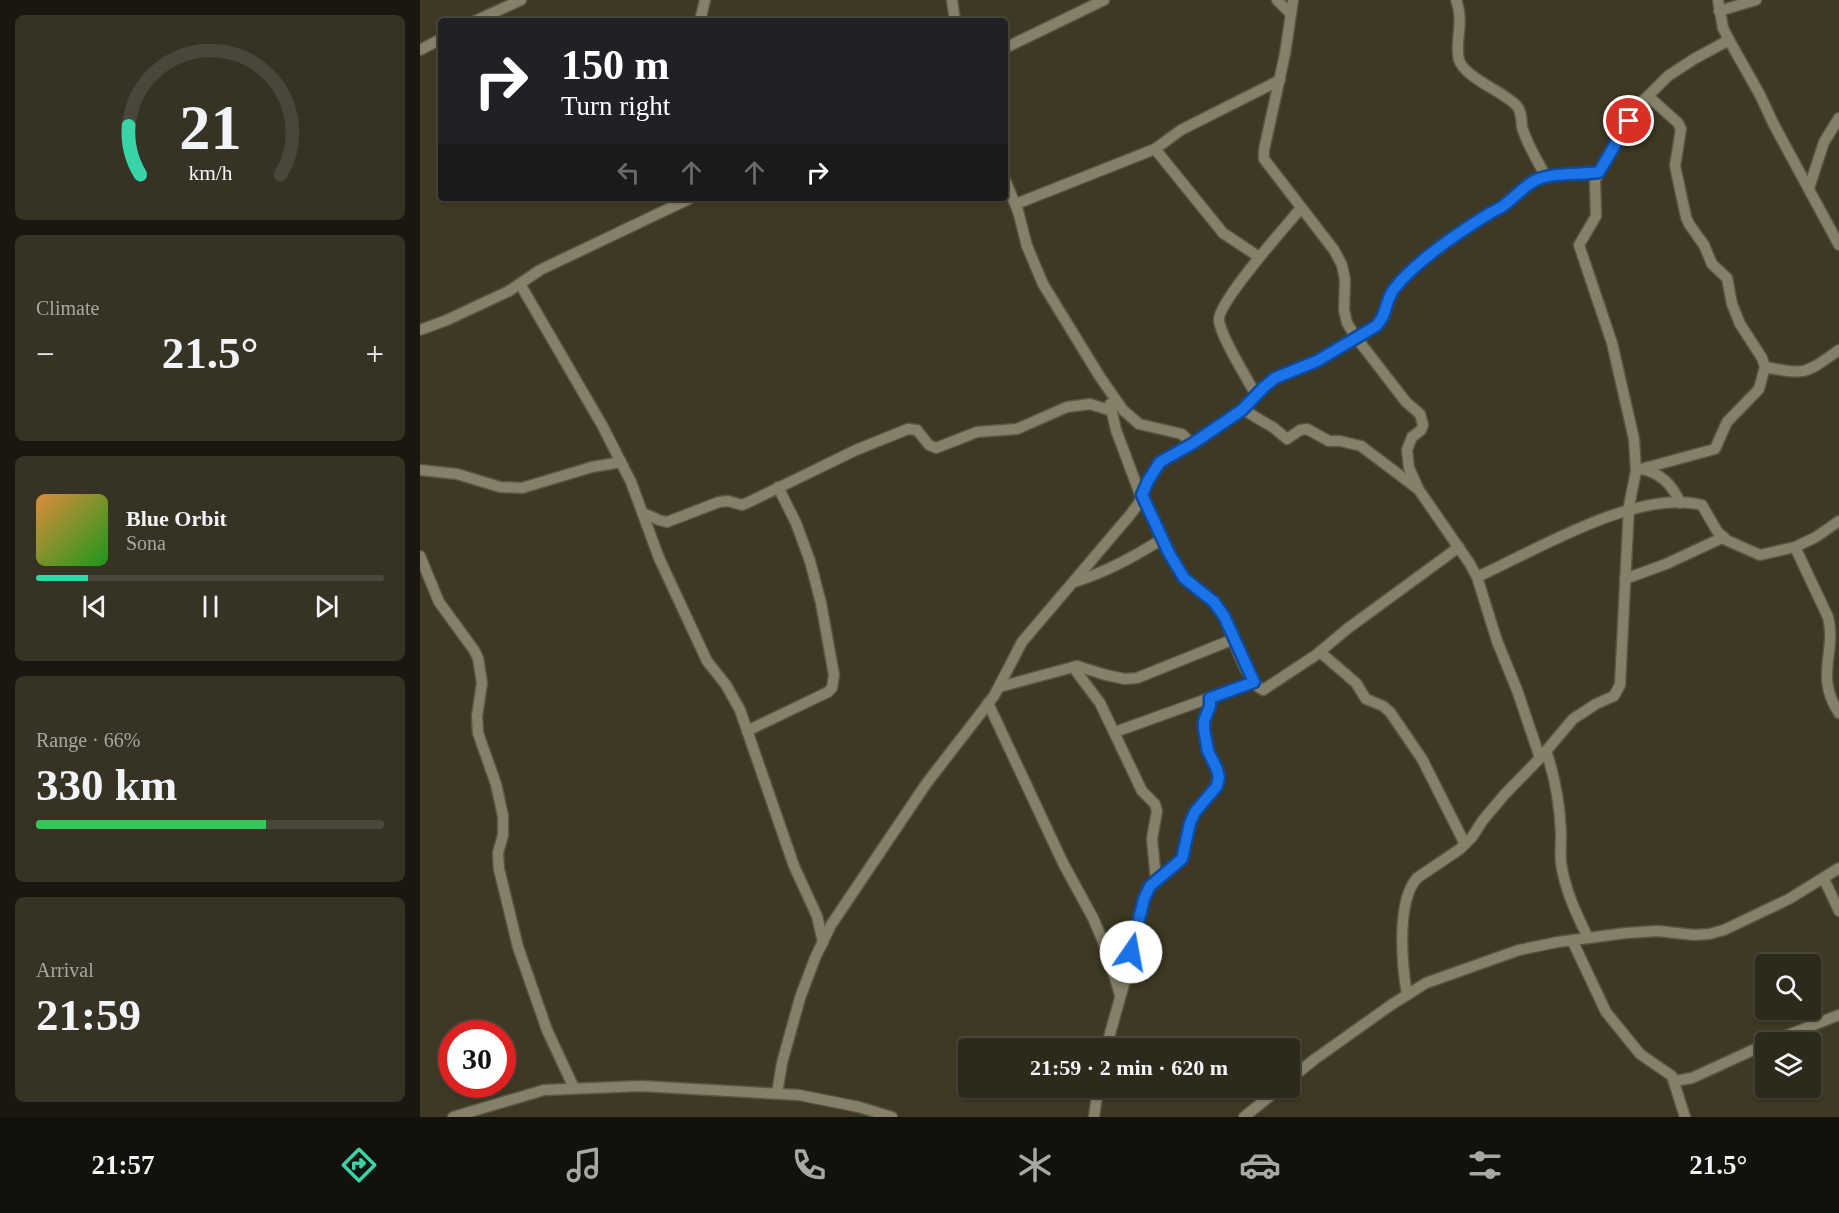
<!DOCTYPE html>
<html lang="en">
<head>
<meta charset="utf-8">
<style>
  body { margin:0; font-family:Georgia,serif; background:#363224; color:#f1f3f6; height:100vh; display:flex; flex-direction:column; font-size:22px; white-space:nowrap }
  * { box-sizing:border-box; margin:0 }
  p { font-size:20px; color:#a7a7a3 }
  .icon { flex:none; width:33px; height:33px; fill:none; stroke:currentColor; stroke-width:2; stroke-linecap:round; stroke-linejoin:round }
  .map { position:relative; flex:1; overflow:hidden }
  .details { display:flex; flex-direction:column; gap:15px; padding:15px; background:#19170f; width:420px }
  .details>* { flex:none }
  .guide { position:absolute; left:18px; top:18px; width:570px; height:183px; border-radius:6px; box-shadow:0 2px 4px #0004,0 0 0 2px #49463a; background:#202124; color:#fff; overflow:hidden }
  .buttons { position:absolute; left:1335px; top:954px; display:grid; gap:12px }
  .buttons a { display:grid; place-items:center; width:66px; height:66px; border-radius:6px; background:#2e2a1b; box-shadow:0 2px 4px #0004,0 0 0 2px #49463a; font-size:30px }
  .speed { position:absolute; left:18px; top:1020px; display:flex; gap:12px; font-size:30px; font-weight:700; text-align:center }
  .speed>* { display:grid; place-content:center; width:78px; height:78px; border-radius:50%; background:#2e2a1b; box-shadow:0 2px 4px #0004,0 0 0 2px #49463a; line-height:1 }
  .speed .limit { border:9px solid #d22; background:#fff; color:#111 }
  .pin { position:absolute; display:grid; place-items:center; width:51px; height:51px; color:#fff; margin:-26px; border:3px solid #fff; border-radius:50%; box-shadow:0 2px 6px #0007 }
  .me { position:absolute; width:66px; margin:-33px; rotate:12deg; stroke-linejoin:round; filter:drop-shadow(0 0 4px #0008) }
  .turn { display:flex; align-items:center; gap:21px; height:126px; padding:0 24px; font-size:27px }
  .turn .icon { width:78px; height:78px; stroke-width:2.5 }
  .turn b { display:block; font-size:42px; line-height:51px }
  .lanes { display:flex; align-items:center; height:57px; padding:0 24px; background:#0003; justify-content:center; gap:30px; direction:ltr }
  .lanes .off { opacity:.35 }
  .big { font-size:45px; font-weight:600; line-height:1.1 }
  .details .tile { flex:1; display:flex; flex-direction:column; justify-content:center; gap:9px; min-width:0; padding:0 21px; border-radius:9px; background:#363224 }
  .details .dial { align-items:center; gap:0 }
  .dial svg { height:156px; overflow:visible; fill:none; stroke:#49463a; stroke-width:7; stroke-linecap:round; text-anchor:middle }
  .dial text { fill:#f1f3f6; stroke:none }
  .song { display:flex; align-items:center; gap:18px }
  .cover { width:72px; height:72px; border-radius:9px; background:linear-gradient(135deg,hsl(30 70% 55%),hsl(120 70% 35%)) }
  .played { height:6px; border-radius:3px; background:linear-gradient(90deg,#36d4a7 15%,#49463a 15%) }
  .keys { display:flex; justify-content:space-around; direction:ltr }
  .heat { display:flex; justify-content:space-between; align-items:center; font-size:33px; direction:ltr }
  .charge { height:9px; border-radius:4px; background:linear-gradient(90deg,#34c759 66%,#49463a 0) }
  .trip { position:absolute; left:538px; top:1038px; width:342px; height:60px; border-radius:6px; background:#2e2a1b; box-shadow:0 2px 4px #0004,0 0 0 2px #49463a; font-weight:600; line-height:60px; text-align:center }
  .tab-bar { display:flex; height:96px; justify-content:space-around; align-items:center; background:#12110b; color:#a7a7a3 }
  .tab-bar .icon { width:42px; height:42px }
  .tab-bar .on { color:#36d4a7 }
  .tab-bar b { font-size:27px; color:#f1f3f6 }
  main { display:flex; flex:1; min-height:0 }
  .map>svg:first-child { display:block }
</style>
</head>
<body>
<main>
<section class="details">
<div class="tile dial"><svg viewBox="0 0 100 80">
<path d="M14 69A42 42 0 1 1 86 69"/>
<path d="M14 69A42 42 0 0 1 8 44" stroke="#36d4a7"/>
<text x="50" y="56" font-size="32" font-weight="700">21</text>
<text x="50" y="72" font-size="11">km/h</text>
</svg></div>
<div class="tile"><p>Climate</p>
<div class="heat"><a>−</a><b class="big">21.5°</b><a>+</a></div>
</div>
<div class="tile">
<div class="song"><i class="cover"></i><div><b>Blue Orbit</b><p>Sona</p></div></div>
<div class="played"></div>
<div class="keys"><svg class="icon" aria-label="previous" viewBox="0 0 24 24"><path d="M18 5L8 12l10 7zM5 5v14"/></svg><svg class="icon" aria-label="pause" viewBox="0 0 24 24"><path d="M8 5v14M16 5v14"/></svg><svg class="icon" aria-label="next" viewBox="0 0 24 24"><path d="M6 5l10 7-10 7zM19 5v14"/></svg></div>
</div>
<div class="tile"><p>Range · 66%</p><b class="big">330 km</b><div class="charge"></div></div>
<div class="tile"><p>Arrival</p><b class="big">21:59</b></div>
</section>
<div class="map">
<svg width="1419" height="1117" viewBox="0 0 1419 1117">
  <rect width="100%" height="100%" fill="#3e3824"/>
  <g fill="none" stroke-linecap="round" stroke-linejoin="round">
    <defs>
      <g id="minor">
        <polyline points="532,0 535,21"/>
        <polyline points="857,0 871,14"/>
        <polyline points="873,0 865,54 844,150 844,159 914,250 922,265 925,280 924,310 927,323 935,336 986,402 1000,414 1003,425 1001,430 992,437 987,450 989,468 999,490 1050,564 1057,577 1077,641 1097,690 1120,758"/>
        <path d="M 1036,0 C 1045,23 1034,42 1039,60 C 1045,78 1084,92 1096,105 C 1102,111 1101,120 1102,127 C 1107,145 1118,161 1126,177"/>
        <polyline points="1298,0 1303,28 1309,40 1340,95 1353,123 1419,245"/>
        <polyline points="1299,11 1336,0"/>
        <polyline points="55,21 101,0"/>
        <polyline points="280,21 285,0"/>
        <polyline points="585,48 684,0"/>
        <polyline points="0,50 21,39"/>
        <polyline points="735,149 803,233 839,257"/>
        <polyline points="585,180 598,211 607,246 623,284 680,377 703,410 719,424 762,434 772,444"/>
        <polyline points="1389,188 1404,142 1419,118"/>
        <polyline points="596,204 735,149 761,130 860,80"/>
        <polyline points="100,284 182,425 211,482 239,558 287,661 306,685 320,710 374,866 397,916 403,942"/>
        <polyline points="0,330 27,320 89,291 120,270 271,198"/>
        <path d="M 1345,367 C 1386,375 1385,374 1419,350"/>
        <path d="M 836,395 C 827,378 800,336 799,320 C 798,302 866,226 881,208"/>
        <polyline points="690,404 696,430 721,497"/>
        <polyline points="822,409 854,428 867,439 880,430 887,429 909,441 920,441 941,446 998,489"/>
        <path d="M 1219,469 C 1239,471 1253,485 1260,503"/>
        <polyline points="1221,469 1295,449 1307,422 1339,389 1345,367 1342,358 1320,324 1312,304 1307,278 1292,264 1284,245 1269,224 1266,217 1255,166 1261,129 1258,123 1228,96"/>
        <polyline points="0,470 37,474 80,487 102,488 172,467 201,462"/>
        <path d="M 722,495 L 749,553 L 764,578 L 794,602 L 800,609 C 811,628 824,682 843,690 L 896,655 L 927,629 L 1039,547"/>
        <polyline points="223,513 239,520 247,522 299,502 308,501 322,505 327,503 436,450 488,429 497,430 509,445 516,448 557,432 597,429 647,407 670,404 692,411"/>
        <path d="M 1375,547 L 1408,617 C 1417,652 1394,676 1419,713"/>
        <polyline points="0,556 19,602 54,650 58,658 62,683 57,716 58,733 76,784 83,816 83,835 78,853 79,869 98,947 127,1030 154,1088"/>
        <path d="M 1057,577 C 1115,551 1217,488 1282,505 L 1297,531 L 1306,540 L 1340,555 L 1375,547 L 1396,537 L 1419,521"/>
        <polyline points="1205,579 1246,564 1304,537"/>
        <path d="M 654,582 C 687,572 714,557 742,539"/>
        <polyline points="900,652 936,683 946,699 963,706 970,712 1002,759 1045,844"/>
        <polyline points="653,667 680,703 722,791 735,804 737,811 732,839 736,880"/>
        <polyline points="579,687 657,666 686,675 705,679 717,678 814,639"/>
        <polyline points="568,703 643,863 673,918 687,951 700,995"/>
        <polyline points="327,731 408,692 412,688 414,675 401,603 390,561 376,523 358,487"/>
        <polyline points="695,732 834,682"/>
        <path d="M 1126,751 C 1135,777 1140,807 1141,834 C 1141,844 1140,853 1141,863 C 1145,890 1156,913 1168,938"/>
        <polyline points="1404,879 1419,911"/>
        <polyline points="1152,940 1186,1012 1220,1054 1252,1076 1265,1117"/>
        <path d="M 987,995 C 982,965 976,902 997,878 L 1040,849 L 1052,837 L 1063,820 L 1085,794 L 1120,758 L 1153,719 L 1176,704 L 1194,696 L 1200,685 L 1209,506 L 1216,471 L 1214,439 L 1192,343 L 1159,245 L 1176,216 L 1175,180 L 1218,106 L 1248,76 L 1274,59 L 1309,40"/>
        <polyline points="1350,1042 1419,1015"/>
        <polyline points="686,1048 707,973 724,899 730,886 762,859 770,823 775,812 797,786 799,777 796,767 788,751 784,729 784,721 790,706 790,698"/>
        <polyline points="870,1079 895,1059 971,1005 1006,983 1099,950 1138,942 1206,933 1238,931 1274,935 1289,934 1304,930 1369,899 1419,868"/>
        <polyline points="1255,1081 1272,1078 1346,1044"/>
        <path d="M 357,1093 L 362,1063 L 380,998 L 395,958 L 411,925 L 506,784 L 574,696 L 602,642 L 710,515 L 719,503 L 727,481 L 740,462 L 772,444 L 822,409 L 844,387 L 855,378 L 897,361 L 956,326 C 967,316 965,300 974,289 C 995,262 1038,233 1067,215 C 1072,211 1078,210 1083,206 C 1094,198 1103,186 1116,180 C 1134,172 1159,175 1179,172"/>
        <polyline points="33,1117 124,1090 221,1086 379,1095 439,1107 472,1117"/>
        <polyline points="674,1117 678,1088"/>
        <polyline points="824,1117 860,1088"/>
      </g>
    </defs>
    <use href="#minor" stroke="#5a5644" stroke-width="13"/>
    <use href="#minor" stroke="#86806a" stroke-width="10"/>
  </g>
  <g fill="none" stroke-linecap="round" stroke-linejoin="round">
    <defs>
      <path id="route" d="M 711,952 L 724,899 L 730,886 L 762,859 L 770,823 L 775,812 L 797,786 L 799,777 L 796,767 L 788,751 L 784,729 L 784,721 L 790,706 L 790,698 L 834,682 L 804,616 L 794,602 L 764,578 L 749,553 L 722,495 L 728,481 L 740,462 L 772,444 L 822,410 L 844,387 L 855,378 L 897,361 L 956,326 C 967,316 965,300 974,289 C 995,262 1038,233 1067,215 C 1072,211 1078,210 1083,206 C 1094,198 1104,186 1116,180 C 1134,172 1159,175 1179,172 L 1209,121"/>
    </defs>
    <use href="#route" stroke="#114b97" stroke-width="15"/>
    <use href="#route" stroke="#1a73e8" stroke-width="10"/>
  </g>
</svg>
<div class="buttons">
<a><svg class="icon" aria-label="search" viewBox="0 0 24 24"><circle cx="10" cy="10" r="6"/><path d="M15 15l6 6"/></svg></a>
<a><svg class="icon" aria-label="layers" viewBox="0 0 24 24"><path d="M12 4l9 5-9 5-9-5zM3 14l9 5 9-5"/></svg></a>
</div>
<div class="speed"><div class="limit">30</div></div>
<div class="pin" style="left:1209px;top:121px;background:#d93025"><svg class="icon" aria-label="arrive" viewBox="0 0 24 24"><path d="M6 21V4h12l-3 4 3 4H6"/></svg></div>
<svg class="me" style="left:711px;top:952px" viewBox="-20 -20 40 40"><circle r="19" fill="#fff"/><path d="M0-13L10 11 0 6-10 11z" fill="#1a73e8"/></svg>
<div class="trip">21:59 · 2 min · 620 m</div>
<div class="guide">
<div class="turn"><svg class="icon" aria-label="right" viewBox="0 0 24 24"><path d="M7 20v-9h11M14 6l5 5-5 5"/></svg><div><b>150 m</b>Turn right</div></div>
<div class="lanes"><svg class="icon off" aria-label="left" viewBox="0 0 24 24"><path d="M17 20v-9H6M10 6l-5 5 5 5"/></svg><svg class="icon off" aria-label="ahead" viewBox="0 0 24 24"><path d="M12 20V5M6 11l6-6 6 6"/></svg><svg class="icon off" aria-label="ahead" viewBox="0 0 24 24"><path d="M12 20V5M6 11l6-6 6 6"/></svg><svg class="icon" aria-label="right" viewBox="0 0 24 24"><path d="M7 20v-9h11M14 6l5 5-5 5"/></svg></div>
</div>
</div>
</main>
<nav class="tab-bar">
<b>21:57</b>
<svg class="icon on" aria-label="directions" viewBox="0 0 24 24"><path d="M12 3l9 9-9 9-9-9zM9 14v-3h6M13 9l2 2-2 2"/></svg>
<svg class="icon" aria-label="music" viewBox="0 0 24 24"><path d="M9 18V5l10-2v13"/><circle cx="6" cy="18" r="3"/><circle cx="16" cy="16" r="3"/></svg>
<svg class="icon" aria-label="phone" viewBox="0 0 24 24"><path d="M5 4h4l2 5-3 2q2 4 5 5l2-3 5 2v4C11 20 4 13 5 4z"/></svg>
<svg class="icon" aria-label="climate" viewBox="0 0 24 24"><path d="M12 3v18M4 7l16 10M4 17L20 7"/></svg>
<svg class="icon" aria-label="car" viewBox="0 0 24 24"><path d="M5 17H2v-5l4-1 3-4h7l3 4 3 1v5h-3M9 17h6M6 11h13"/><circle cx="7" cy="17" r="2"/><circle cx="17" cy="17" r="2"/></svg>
<svg class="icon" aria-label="filters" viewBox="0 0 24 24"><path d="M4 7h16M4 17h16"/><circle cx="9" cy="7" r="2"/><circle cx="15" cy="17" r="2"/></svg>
<b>21.5°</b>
</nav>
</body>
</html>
